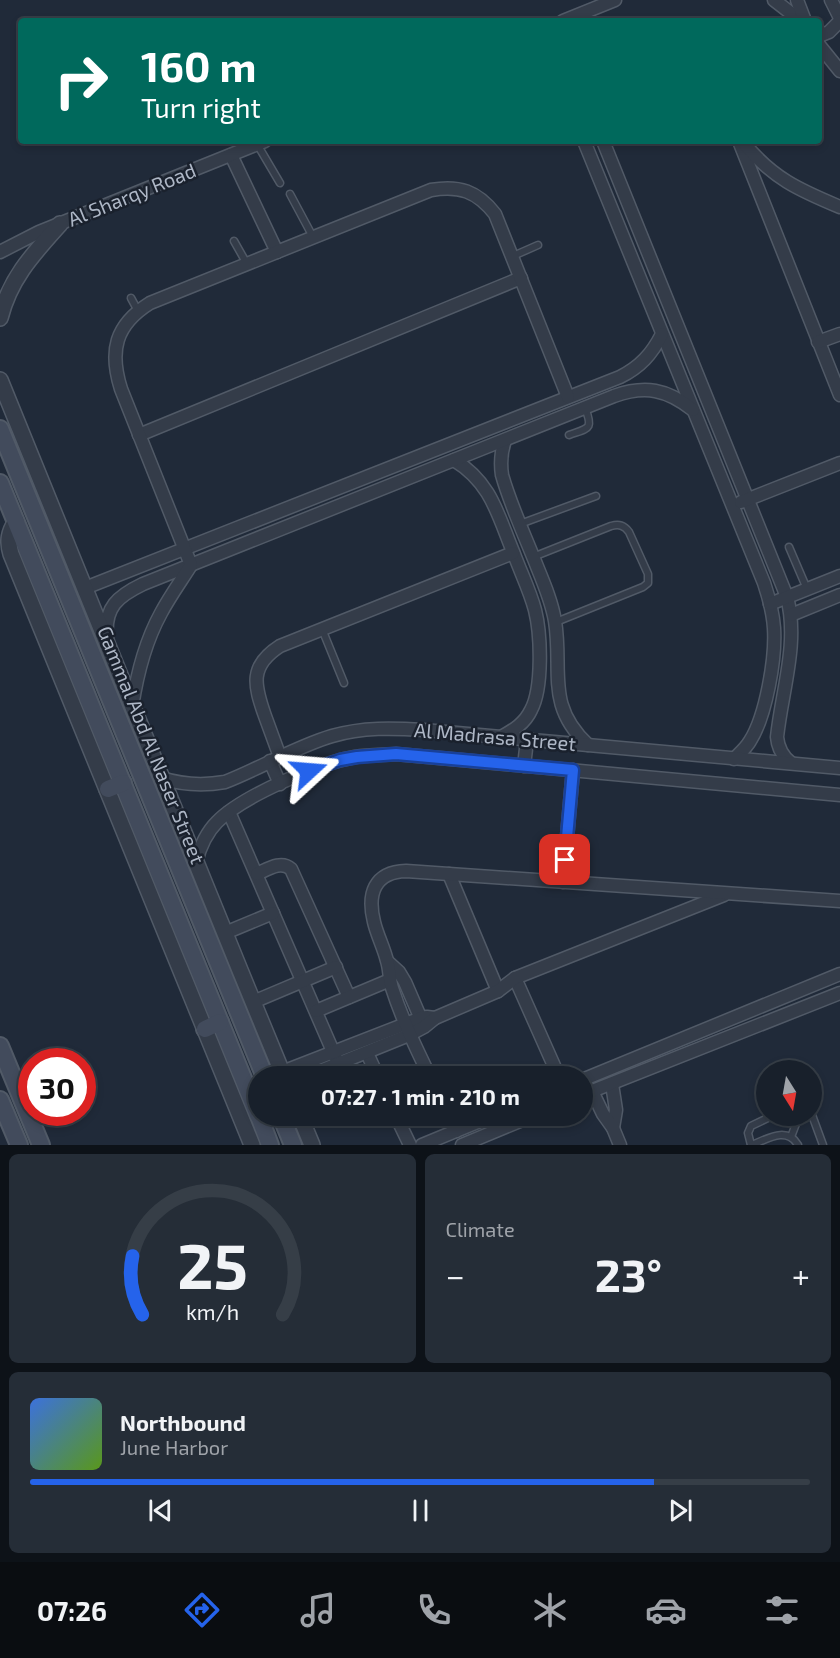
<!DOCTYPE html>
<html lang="en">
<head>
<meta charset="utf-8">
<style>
  body { margin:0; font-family:"Exo 2",sans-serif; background:#252d37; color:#f1f3f6; height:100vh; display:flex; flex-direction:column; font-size:22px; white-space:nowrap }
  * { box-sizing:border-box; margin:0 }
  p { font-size:20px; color:#9fa3a9 }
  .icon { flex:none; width:33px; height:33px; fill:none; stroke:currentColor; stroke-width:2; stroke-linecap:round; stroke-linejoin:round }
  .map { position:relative; height:1145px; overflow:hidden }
  .panel { display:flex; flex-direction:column; gap:9px; padding:9px; background:#0d1218; flex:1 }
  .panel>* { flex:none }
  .hud { position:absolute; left:18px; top:18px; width:804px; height:126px; border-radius:6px; box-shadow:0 3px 9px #0003,0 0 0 2px #363e47; background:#00695c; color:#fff; overflow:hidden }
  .needle { width:39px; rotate:169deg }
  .controls { position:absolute; left:756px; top:1060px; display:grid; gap:12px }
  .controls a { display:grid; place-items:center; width:66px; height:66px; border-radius:50%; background:#18202b; box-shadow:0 3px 9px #0003,0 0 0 2px #363e47; font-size:30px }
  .speed { position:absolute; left:18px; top:1048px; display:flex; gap:12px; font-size:30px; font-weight:700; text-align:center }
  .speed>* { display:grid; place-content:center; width:78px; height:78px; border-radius:50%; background:#18202b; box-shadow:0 3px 9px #0003,0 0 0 2px #363e47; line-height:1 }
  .speed .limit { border:9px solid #d22; background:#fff; color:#111 }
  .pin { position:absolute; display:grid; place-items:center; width:51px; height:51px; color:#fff; margin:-26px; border-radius:12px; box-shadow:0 3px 9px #0006 }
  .me { position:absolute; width:66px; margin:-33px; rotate:71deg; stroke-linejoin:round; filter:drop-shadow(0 0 4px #0008) }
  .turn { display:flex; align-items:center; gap:21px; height:126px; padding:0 24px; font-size:27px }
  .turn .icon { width:78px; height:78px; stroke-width:2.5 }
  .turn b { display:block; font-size:42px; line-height:51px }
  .big { font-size:45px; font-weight:700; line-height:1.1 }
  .panel .card { flex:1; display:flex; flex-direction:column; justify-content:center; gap:9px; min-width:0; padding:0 21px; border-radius:9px; background:#252d37 }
  .panel .dial { align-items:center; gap:0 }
  .dial svg { height:156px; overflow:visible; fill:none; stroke:#363e47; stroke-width:7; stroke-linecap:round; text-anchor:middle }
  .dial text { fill:#f1f3f6; stroke:none }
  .song { display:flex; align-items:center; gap:18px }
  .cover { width:72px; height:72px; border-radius:9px; background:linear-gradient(135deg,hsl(220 70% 55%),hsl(90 70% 35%)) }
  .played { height:6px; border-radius:3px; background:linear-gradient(90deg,#2563eb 80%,#363e47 80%) }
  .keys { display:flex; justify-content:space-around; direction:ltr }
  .heat { display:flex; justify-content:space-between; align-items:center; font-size:33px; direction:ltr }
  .panel .tiles { flex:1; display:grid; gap:9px; grid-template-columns:1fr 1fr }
  .card:last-child { grid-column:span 2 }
  .trip { position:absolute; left:248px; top:1066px; width:345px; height:60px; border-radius:30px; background:#18202b; box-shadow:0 3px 9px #0003,0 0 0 2px #363e47; font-weight:700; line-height:60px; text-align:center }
  .dock { display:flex; height:96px; justify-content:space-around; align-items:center; background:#0a0d11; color:#9fa3a9 }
  .dock .icon { width:42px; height:42px }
  .dock .current { color:#2563eb }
  .dock b { font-size:27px; color:#f1f3f6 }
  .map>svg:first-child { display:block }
</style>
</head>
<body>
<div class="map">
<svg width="840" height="1145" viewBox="0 0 840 1145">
  <rect width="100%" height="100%" fill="#202a39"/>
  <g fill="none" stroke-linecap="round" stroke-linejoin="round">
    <defs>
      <g id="service">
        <polyline points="257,144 280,183"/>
        <polyline points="290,194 313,237"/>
        <polyline points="234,241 247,264"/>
        <polyline points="513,256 538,245"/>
        <polyline points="131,298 138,311"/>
        <path d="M 569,435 C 588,428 594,430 585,408"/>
        <polyline points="520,524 596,496"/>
        <polyline points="789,547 807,589"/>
        <path d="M 533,557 L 611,526 C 619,524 624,525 629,532 L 648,574 L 648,583 L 643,587 L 556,622"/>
        <polyline points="322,629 344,683"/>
        <polyline points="812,1115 823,1145"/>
        <polyline points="791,1137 799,1116"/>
        <polyline points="751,1145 748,1133 751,1126 772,1116"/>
        <path d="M 752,1145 C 767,1139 787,1126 798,1145"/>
      </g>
      <g id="minor">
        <polyline points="774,0 801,21"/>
        <polyline points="797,0 805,21"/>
        <polyline points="831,0 840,18"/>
        <polyline points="563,21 615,0"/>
        <polyline points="819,36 829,32 840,21"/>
        <polyline points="819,45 840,71"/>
        <path d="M 584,141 L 764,583 C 769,598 773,613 774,628 C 776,658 766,716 750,741 C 746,748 740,753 734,759"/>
        <path d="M 603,141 L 787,597 C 799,643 782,690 777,737 C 778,748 782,756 791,763"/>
        <polyline points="739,141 840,395"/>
        <path d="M 743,142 C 772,178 799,190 840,207"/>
        <polyline points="231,155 277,252"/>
        <polyline points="0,252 39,232 265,141"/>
        <polyline points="818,342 840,334"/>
        <polyline points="139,435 521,278"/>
        <path d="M 505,440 C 501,452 500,462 502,475 C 511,507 526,538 538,569 C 545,586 552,603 555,621 C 563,671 545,705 588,745"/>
        <path d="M 454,460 C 492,483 498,516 514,554 C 521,573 530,591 535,610 C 541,634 543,688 531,710 C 525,723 514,730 501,737"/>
        <polyline points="741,502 840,463"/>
        <path d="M 85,588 L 620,377 C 640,367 652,354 662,334"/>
        <polyline points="770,604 840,576"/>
        <polyline points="791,615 840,595"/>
        <path d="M 107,638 C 104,607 118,596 143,584 L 614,396 C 645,385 667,389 693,410"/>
        <path d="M 132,707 C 137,674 145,642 161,613 C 170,596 181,581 191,565 L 121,389 C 109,351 115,325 150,303 L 431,190 C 459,185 477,191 495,214 L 568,397"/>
        <path d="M 280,757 C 275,743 270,730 265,716 C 254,685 249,666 280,646 L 513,553"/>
        <polyline points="270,761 280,784"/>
        <polyline points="524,766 527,740"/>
        <path d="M 161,778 C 183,785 202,786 225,782 C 261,768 295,747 332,736 C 363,727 393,728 424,730 L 840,768"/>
        <polyline points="229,812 338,1063"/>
        <path d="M 196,862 C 200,847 206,833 217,822 C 242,796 320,763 355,757 C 369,755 383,755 396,754 L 840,795"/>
        <path d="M 257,874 C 268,869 281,860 291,869 L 349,997"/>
        <polyline points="449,874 498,991"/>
        <polyline points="563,882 573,770"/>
        <polyline points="225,933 273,913"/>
        <polyline points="388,962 399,972 405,982 424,1026"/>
        <polyline points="515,978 559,1077"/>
        <polyline points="253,1002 336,967"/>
        <polyline points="316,1011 390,980"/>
        <polyline points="367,1053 378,1077"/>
        <polyline points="282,1072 421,1018 427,1017 435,1018"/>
        <polyline points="305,1077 409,1035 424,1027 435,1018 498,991 515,978 724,895"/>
        <path d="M 430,1077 C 416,1048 402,1019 392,988 C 389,979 390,970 387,961 C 384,948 377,935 374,922 C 367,894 374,872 406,871 L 840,901"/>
        <polyline points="582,1080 840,974"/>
        <polyline points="612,1084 616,1110 613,1128"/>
        <polyline points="592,1091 603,1114 613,1128 620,1145"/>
        <polyline points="582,1095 840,993"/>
        <polyline points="396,1116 410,1145"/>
        <polyline points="449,1116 456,1131"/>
        <polyline points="422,1145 492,1116"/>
        <polyline points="462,1145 532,1116"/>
      </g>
      <g id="tertiary">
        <path d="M 0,318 C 10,278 34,253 60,224"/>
        <path d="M 0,380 C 94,612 188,845 284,1077"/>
        <path d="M 16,521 C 9,532 7,541 11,554 L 252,1145"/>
        <polyline points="300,1116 312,1145"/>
      </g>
      <g id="secondary">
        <polyline points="0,429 265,1077"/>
        <polyline points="0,483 258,1115"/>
        <polyline points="108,789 123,783"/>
        <polyline points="205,1029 220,1022"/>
        <polyline points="0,1046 41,1145"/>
        <polyline points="0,1100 19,1145"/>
        <polyline points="259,1116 270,1145"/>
        <polyline points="281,1116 293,1145"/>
      </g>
    </defs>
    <use href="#service" stroke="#515a67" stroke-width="9"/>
    <use href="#minor" stroke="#515a67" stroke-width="15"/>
    <use href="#tertiary" stroke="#515a67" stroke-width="18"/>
    <use href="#secondary" stroke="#515a67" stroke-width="20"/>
    <use href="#service" stroke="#343c49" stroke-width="6"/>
    <use href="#minor" stroke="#343c49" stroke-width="12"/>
    <use href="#tertiary" stroke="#343c49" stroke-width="15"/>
    <use href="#secondary" stroke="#424b5c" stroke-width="16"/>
  </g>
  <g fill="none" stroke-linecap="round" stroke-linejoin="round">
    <defs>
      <polyline id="route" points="309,771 340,760 357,757 396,754 573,770 565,860"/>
    </defs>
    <use href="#route" stroke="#184099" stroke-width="15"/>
    <use href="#route" stroke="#2563eb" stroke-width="10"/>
  </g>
  <g text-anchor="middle" stroke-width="5" stroke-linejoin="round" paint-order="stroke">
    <g font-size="20" fill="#aeb7c6" stroke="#1a212d">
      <text transform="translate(132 195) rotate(-22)" y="7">Al Sharqy Road</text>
      <text transform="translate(495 737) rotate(5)" y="7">Al Madrasa Street</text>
      <text transform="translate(151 745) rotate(68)" y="7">Gammal Abd Al Naser Street</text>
    </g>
  </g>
</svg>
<div class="controls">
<a><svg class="needle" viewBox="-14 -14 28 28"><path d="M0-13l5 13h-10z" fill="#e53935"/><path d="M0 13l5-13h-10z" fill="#9fa3a9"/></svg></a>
</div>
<div class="speed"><div class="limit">30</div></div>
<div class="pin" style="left:565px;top:860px;background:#d93025"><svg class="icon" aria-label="arrive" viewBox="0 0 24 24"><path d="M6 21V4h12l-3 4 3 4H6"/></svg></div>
<svg class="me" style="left:309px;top:771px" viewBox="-20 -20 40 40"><path d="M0-17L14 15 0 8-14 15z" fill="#2563eb" stroke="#fff" stroke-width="4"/></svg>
<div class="trip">07:27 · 1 min · 210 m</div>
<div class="hud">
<div class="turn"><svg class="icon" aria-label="right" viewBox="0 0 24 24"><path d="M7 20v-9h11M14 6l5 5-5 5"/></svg><div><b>160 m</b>Turn right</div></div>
</div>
</div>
<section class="panel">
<div class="tiles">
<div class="card dial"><svg viewBox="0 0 100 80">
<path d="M14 69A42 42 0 1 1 86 69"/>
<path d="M14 69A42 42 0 0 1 9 39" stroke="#2563eb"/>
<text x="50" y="56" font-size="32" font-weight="700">25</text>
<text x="50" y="72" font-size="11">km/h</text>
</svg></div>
<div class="card"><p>Climate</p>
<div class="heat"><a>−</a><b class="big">23°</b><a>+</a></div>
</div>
<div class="card">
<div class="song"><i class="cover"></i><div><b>Northbound</b><p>June Harbor</p></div></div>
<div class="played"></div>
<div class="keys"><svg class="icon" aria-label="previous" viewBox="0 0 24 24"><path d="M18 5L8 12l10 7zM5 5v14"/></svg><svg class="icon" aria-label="pause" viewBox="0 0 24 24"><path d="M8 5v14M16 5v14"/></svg><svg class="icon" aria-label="next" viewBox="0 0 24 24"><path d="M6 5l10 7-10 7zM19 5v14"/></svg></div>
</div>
</div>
</section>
<nav class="dock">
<b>07:26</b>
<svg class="icon current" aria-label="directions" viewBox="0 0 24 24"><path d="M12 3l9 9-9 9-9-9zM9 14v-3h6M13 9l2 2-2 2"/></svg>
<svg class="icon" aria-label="music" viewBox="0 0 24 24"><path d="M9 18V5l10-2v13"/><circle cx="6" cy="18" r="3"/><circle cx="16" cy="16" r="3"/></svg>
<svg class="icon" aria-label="phone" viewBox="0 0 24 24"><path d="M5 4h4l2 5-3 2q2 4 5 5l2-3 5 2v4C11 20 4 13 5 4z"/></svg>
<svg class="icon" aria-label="climate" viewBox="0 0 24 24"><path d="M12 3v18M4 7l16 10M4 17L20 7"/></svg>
<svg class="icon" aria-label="car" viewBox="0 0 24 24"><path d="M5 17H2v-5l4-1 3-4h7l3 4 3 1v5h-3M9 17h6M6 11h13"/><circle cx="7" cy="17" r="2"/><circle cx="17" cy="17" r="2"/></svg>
<svg class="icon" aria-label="filters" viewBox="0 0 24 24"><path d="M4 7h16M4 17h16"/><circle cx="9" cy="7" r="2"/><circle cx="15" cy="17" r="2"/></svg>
</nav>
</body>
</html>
